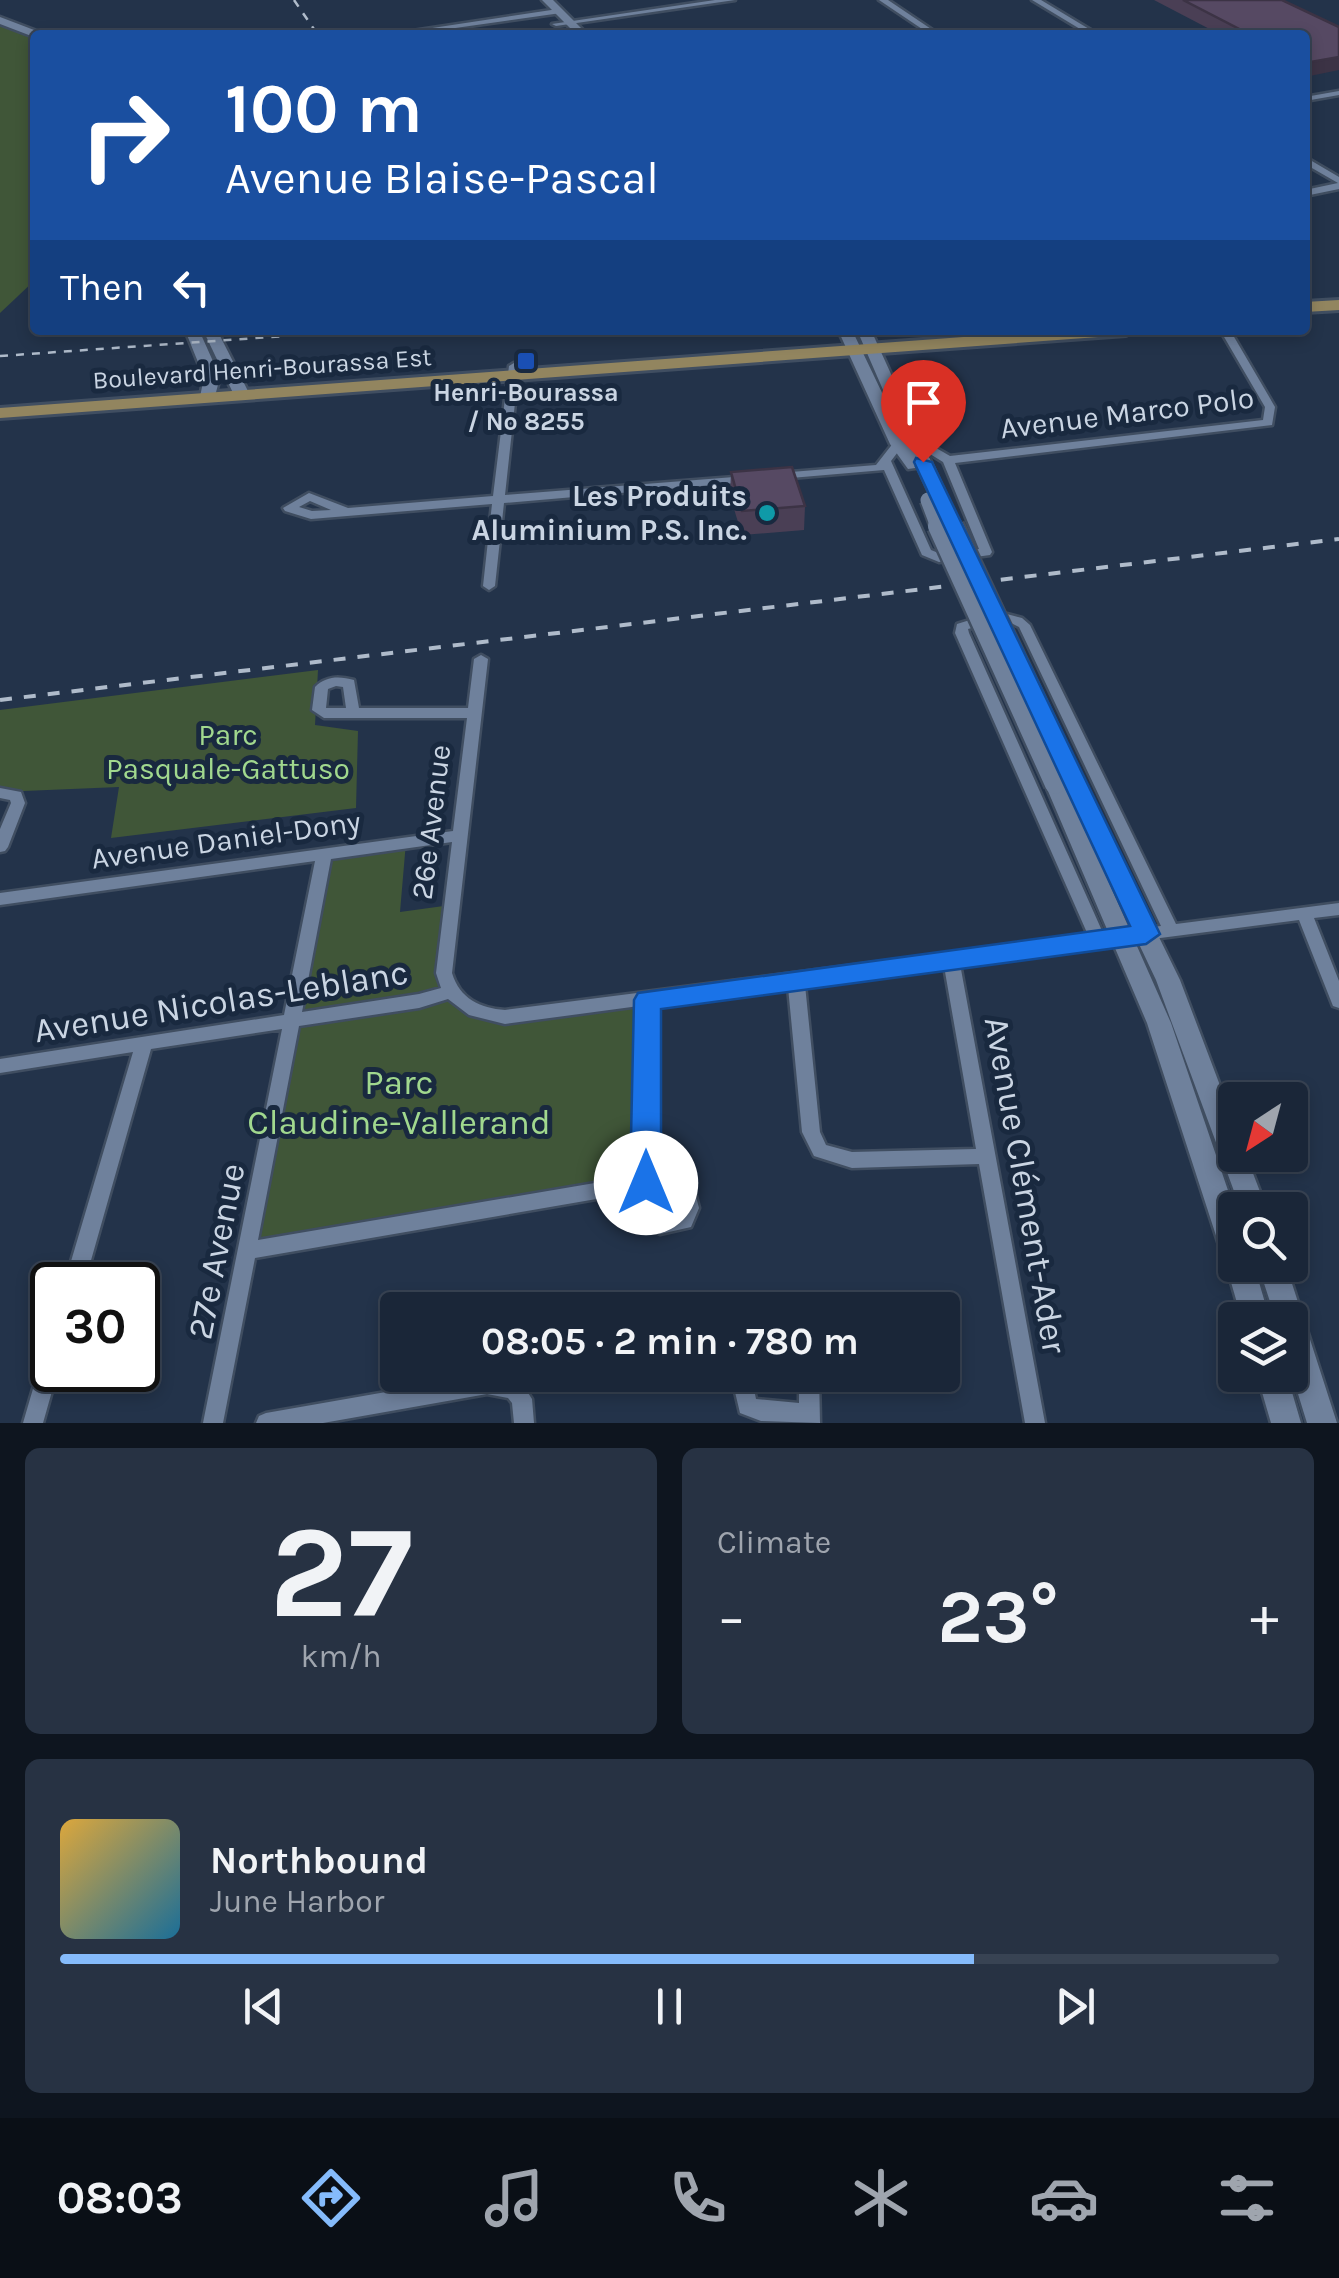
<!DOCTYPE html>
<html lang="en">
<head>
<meta charset="utf-8">
<style>
  body { margin:0; font-family:Karla,sans-serif; background:#273243; color:#f1f3f6; height:100vh; display:flex; flex-direction:column; font-size:38px; white-space:nowrap }
  * { box-sizing:border-box; margin:0 }
  p { font-size:32px; color:#9fa5ae }
  .icon { flex:none; width:55px; height:55px; fill:none; stroke:currentColor; stroke-width:2; stroke-linecap:round; stroke-linejoin:round }
  .map { position:relative; height:1423px; overflow:hidden }
  .details { display:flex; flex-direction:column; gap:25px; padding:25px; background:#0e151f; flex:1 }
  .details>* { flex:none }
  .hud { position:absolute; left:30px; top:30px; width:1280px; height:305px; border-radius:10px; box-shadow:0 5px 15px #0003,0 0 0 2px #384353; background:#1a4fa0; color:#fff; overflow:hidden }
  .needle { width:65px; rotate:216deg }
  .fabs { position:absolute; left:1218px; top:1082px; display:grid; gap:20px }
  .fabs a { display:grid; place-items:center; width:90px; height:90px; border-radius:10px; background:#1a2638; box-shadow:0 5px 15px #0003,0 0 0 2px #384353; font-size:50px }
  .speed { position:absolute; left:30px; top:1262px; display:flex; gap:20px; font-size:50px; font-weight:700; text-align:center }
  .speed>* { display:grid; place-content:center; width:130px; height:130px; border-radius:50%; background:#1a2638; box-shadow:0 5px 15px #0003,0 0 0 2px #384353; line-height:1 }
  .speed .limit { border:5px solid #111; border-radius:15px; background:#fff; color:#111 }
  .pin { position:absolute; display:grid; place-items:center; width:85px; height:85px; color:#fff; margin:-102px -42px; border-radius:50% 50% 50% 0; rotate:-45deg; box-shadow:0 0 10px #0007 }
  .pin .icon { rotate:45deg }
  .me { position:absolute; width:110px; margin:-55px; rotate:0deg; stroke-linejoin:round; filter:drop-shadow(0 0 8px #0008) }
  .turn { display:flex; align-items:center; gap:35px; height:210px; padding:0 30px; font-size:45px }
  .turn .icon { width:130px; height:130px; stroke-width:2.5 }
  .turn b { display:block; font-size:70px; line-height:85px }
  .then { display:flex; align-items:center; height:95px; padding:0 30px; background:#0003; gap:20px; font-size:38px }
  .big { font-size:75px; font-weight:700; line-height:1.1 }
  .details .widget { flex:1; display:flex; flex-direction:column; justify-content:center; gap:15px; min-width:0; padding:0 35px; border-radius:15px; background:#273243 }
  .details .dial { align-items:center; gap:0 }
  .dial b { font-size:130px; line-height:1 }
  .song { display:flex; align-items:center; gap:30px }
  .cover { width:120px; height:120px; border-radius:15px; background:linear-gradient(135deg,hsl(40 70% 55%),hsl(200 70% 35%)) }
  .played { height:10px; border-radius:5px; background:linear-gradient(90deg,#85bbfb 75%,#384353 75%) }
  .keys { display:flex; justify-content:space-around; direction:ltr }
  .heat { display:flex; justify-content:space-between; align-items:center; font-size:55px; direction:ltr }
  .details .tiles { flex:1; display:grid; gap:25px; grid-template-columns:1fr 1fr }
  .widget:last-child { grid-column:span 2 }
  .trip { position:absolute; left:380px; top:1292px; width:580px; height:100px; border-radius:10px; background:#1a2638; box-shadow:0 5px 15px #0003,0 0 0 2px #384353; font-weight:700; line-height:100px; text-align:center }
  .menu { display:flex; height:160px; justify-content:space-around; align-items:center; background:#0a0f16; color:#9fa5ae }
  .menu .icon { width:70px; height:70px }
  .menu .active { color:#85bbfb }
  .menu b { font-size:45px; color:#f1f3f6 }
  .map>svg:first-child { display:block }
</style>
</head>
<body>
<div class="map">
<svg width="1339" height="1423" viewBox="0 0 1339 1423">
  <rect width="100%" height="100%" fill="#23334a"/>
  <g fill="#405638">
    <polygon points="0,20 35,35 35,280 0,313"/>
    <polygon points="318,670 315,725 358,731 356,808 111,838 119,787 0,792 0,710"/>
    <polygon points="406,842 400,912 451,905 444,973 483,1015 647,1000 645,1183 250,1250 324,855"/>
  </g>
  <g fill="none" stroke-linecap="round" stroke-linejoin="round">
    <defs>
      <g id="street">
        <polygon points="715,0 735,0 556,26 552,24"/>
        <polygon points="879,0 888,0 940,35 931,35"/>
        <polygon points="1032,0 1041,0 1099,35 1090,35"/>
        <polygon points="558,9 561,9 561,13 406,35 386,35"/>
        <polygon points="194,33 198,33 199,35 190,35"/>
        <polygon points="1339,91 1339,95 1305,101 1305,97"/>
        <polygon points="1305,157 1339,177 1339,189 1305,196 1305,190 1338,183 1305,164"/>
        <polygon points="1220,330 1230,330 1275,407 1272,425 955,463 992,552 990,555 939,562 922,555 884,470 779,479 773,476 779,473 876,465 894,442 902,442 904,444 891,461 931,550 941,554 979,549 943,462 909,441 909,437 917,437 950,456 1263,420 1265,407"/>
        <path d="M 514,363 L 519,366 L 505,495 L 747,476 L 753,479 L 747,482 L 504,503 L 495,586 L 489,590 L 483,586 L 492,504 L 311,519 L 285,511 L 283,508 L 309,493 L 348,508 L 493,496 L 509,366 ZM 310,501 L 331,510 L 312,511 L 299,507 Z"/>
        <path d="M 1003,613 L 1022,618 L 1030,625 L 1176,924 L 1339,903 L 1339,915 L 1314,918 L 1339,981 L 1339,1008 L 1333,1006 L 1331,1001 L 1299,920 L 960,964 L 1045,1423 L 1025,1423 L 979,1164 L 852,1168 L 814,1156 L 802,1132 L 788,987 L 655,1004 L 654,1176 L 677,1179 L 694,1189 L 699,1208 L 691,1227 L 660,1234 C 636,1225 639,1216 637,1192 L 255,1258 L 223,1423 L 203,1423 L 282,1029 L 151,1049 L 84,1285 L 64,1285 L 133,1052 L 0,1073 L 0,1059 L 284,1015 L 315,861 L 0,905 L 0,893 L 453,831 L 467,718 L 324,718 L 312,710 L 315,687 C 326,676 339,676 354,680 L 359,708 L 468,708 L 474,659 L 481,655 L 488,659 L 452,973 C 460,999 480,1008 505,1010 L 1088,935 L 955,633 L 957,624 L 986,615 ZM 994,622 L 1009,622 L 1019,627 L 1161,926 L 1103,933 L 969,633 L 968,629 ZM 336,686 L 343,687 L 346,708 L 326,708 L 328,689 ZM 452,842 L 436,973 L 441,988 L 419,994 L 302,1012 L 331,859 ZM 944,966 L 976,1149 L 852,1152 L 826,1145 L 820,1132 L 805,985 ZM 448,999 L 469,1015 L 505,1024 L 639,1006 L 636,1176 L 258,1240 L 299,1026 L 419,1008 ZM 655,1192 L 673,1195 L 679,1199 L 681,1208 L 678,1214 L 662,1217 L 657,1214 Z"/>
        <polygon points="0,788 21,792 25,803 8,847 5,851 0,852 0,829 11,803 10,800 0,798"/>
        <polygon points="52,1348 52,1370 58,1370 43,1423 23,1423 42,1358 45,1351"/>
        <polygon points="483,1375 521,1382 532,1399 534,1423 514,1423 512,1403 508,1398 487,1394 323,1423 256,1423 259,1416 266,1413"/>
        <polygon points="731,1375 751,1375 756,1399 799,1403 799,1375 819,1375 820,1423 761,1421 740,1413"/>
      </g>
      <g id="secondary">
        <polygon points="542,0 553,0 588,35 577,35"/>
        <polygon points="0,17 42,33 43,35 34,37 0,24"/>
        <polygon points="185,330 199,330 220,377 214,400 202,400 200,397 204,377"/>
        <polygon points="203,330 217,330 250,395 248,398 236,398 234,395"/>
        <polygon points="838,330 852,330 907,445 857,330 871,330 931,462 929,466 908,469 890,444"/>
        <polygon points="1073,775 1083,782 1180,980 1235,1125 1235,1155 1246,1155 1267,1210 1241,1210 1156,980 1094,849 1171,1023 1235,1211 1235,1265 1254,1265 1270,1320 1242,1320 1226,1265 1228,1261 1221,1251 1147,1023 1045,784 1048,779 1055,777 1063,780"/>
        <polygon points="1258,1265 1286,1265 1337,1423 1307,1423 1290,1368 1290,1320 1276,1320"/>
        <polygon points="1257,1375 1287,1375 1301,1423 1271,1423"/>
      </g>
      <g id="primary">
        <polygon points="1339,300 1339,310 1305,312 1305,302"/>
        <polygon points="1058,330 1134,330 1126,335 0,418 0,408"/>
      </g>
    </defs>
    <use href="#street" stroke="#404e61" stroke-width="5"/>
    <use href="#secondary" stroke="#404e61" stroke-width="5"/>
    <use href="#primary" stroke="#404e61" stroke-width="6"/>
    <use href="#street" fill="#6f819c" fill-rule="evenodd"/>
    <use href="#secondary" fill="#6f819c" fill-rule="evenodd"/>
    <use href="#primary" fill="#92855f" fill-rule="evenodd"/>
    <g stroke="#afbbca" stroke-width="2.5" stroke-dasharray="8 8" stroke-linecap="butt">
      <polyline points="294,0 318,35"/>
      <polyline points="0,356 371,330"/>
    </g>
    <polyline stroke="#afbbca" stroke-width="4" stroke-dasharray="12 12" stroke-linecap="butt" points="0,700 1339,539"/>
    <defs>
      <g id="secondary-bridge-far1">
        <polyline points="923,462 954,529"/>
        <polyline points="928,500 939,529"/>
      </g>
      <g id="secondary-bridge">
        <polyline points="938,526 1055,784"/>
        <polyline points="953,526 1073,782"/>
      </g>
    </defs>
    <use href="#secondary-bridge-far1" stroke="#404e61" stroke-width="19" stroke-linecap="butt"/>
    <use href="#secondary-bridge" stroke="#404e61" stroke-width="25" stroke-linecap="butt"/>
    <use href="#secondary-bridge-far1" stroke="#6f819c" stroke-width="15"/>
    <use href="#secondary-bridge" stroke="#6f819c" stroke-width="20"/>
  </g>
  <g fill="#4a3f55">
    <polygon points="1154,0 1282,0 1339,27 1305,77 1305,35 1221,35"/>
    <polygon points="731,472 805,506 804,530 742,535 730,496"/>
  </g>
  <polygon fill="#3c3345" points="1339,57 1339,70 1305,77 1305,63"/>
  <g fill="#564963" stroke="#3c3345" stroke-width="2.5">
    <polygon points="1183,0 1282,0 1339,27 1339,57 1305,63 1305,35 1251,35"/>
    <polygon points="792,467 805,506 742,511 731,472"/>
  </g>
  <polygon fill="#1a73e8" stroke="#114b97" stroke-width="2.5" points="916,458 932,462 1160,934 1146,944 661,1009 661,1183 656,1192 646,1196 635,1192 630,1183 634,1000 638,993 1130,926 914,462"/>
  <rect fill="#1a4fb4" stroke="#19293f" stroke-width="4" x="516" y="351" width="20" height="20" rx="5"/>
  <circle fill="#0f9aa8" stroke="#19293f" stroke-width="4" cx="767" cy="513" r="10"/>
  <g text-anchor="middle" stroke-width="10" stroke-linejoin="round" paint-order="stroke">
    <g font-size="25" fill="#cad5e3" stroke="#19293f">
      <text transform="translate(262 368) rotate(-4)" y="9">Boulevard Henri-Bourassa Est</text>
    </g>
    <g font-size="25" font-weight="bold" fill="#cad5e3" stroke="#19293f">
      <text x="526" y="401">Henri-Bourassa<tspan x="526" dy="29">/ No 8255</tspan></text>
    </g>
    <g font-size="30" fill="#cad5e3" stroke="#19293f">
      <text transform="translate(1127 413) rotate(-7)" y="10">Avenue Marco Polo</text>
      <text transform="translate(431 822) rotate(-83)" y="10">26e Avenue</text>
      <text transform="translate(226 840) rotate(-8)" y="10">Avenue Daniel-Dony</text>
    </g>
    <g font-size="30" font-weight="bold" fill="#cad5e3" stroke="#19293f" text-anchor="end">
      <text x="747" y="506">Les Produits<tspan x="747" dy="34">Aluminium P.S. Inc.</tspan></text>
    </g>
    <g font-size="30" fill="#a1d88e" stroke="#19293f">
      <text x="228" y="745">Parc<tspan x="228" dy="34">Pasquale-Gattuso</tspan></text>
    </g>
    <g font-size="35" fill="#cad5e3" stroke="#19293f">
      <text transform="translate(221 1001) rotate(-9)" y="12">Avenue Nicolas-Leblanc</text>
      <text transform="translate(1026 1185) rotate(80)" y="12">Avenue Clément-Ader</text>
      <text transform="translate(216 1251) rotate(-79)" y="12">27e Avenue</text>
    </g>
    <g font-size="35" fill="#a1d88e" stroke="#19293f">
      <text x="399" y="1094">Parc<tspan x="399" dy="40">Claudine-Vallerand</tspan></text>
    </g>
  </g>
</svg>
<div class="fabs">
<a><svg class="needle" viewBox="-14 -14 28 28"><path d="M0-13l5 13h-10z" fill="#e53935"/><path d="M0 13l5-13h-10z" fill="#9fa5ae"/></svg></a>
<a><svg class="icon" aria-label="search" viewBox="0 0 24 24"><circle cx="10" cy="10" r="6"/><path d="M15 15l6 6"/></svg></a>
<a><svg class="icon" aria-label="layers" viewBox="0 0 24 24"><path d="M12 4l9 5-9 5-9-5zM3 14l9 5 9-5"/></svg></a>
</div>
<div class="speed"><div class="limit">30</div></div>
<div class="pin" style="left:923px;top:462px;background:#d93025"><svg class="icon" aria-label="arrive" viewBox="0 0 24 24"><path d="M6 21V4h12l-3 4 3 4H6"/></svg></div>
<svg class="me" style="left:646px;top:1183px" viewBox="-20 -20 40 40"><circle r="19" fill="#fff"/><path d="M0-13L10 11 0 6-10 11z" fill="#1a73e8"/></svg>
<div class="trip">08:05 · 2 min · 780 m</div>
<div class="hud">
<div class="turn"><svg class="icon" aria-label="right" viewBox="0 0 24 24"><path d="M7 20v-9h11M14 6l5 5-5 5"/></svg><div><b>100 m</b>Avenue Blaise-Pascal</div></div>
<div class="then">Then<svg class="icon" aria-label="left" viewBox="0 0 24 24"><path d="M17 20v-9H6M10 6l-5 5 5 5"/></svg></div>
</div>
</div>
<section class="details">
<div class="tiles">
<div class="widget dial"><b>27</b><p>km/h</p></div>
<div class="widget"><p>Climate</p>
<div class="heat"><a>−</a><b class="big">23°</b><a>+</a></div>
</div>
<div class="widget">
<div class="song"><i class="cover"></i><div><b>Northbound</b><p>June Harbor</p></div></div>
<div class="played"></div>
<div class="keys"><svg class="icon" aria-label="previous" viewBox="0 0 24 24"><path d="M18 5L8 12l10 7zM5 5v14"/></svg><svg class="icon" aria-label="pause" viewBox="0 0 24 24"><path d="M8 5v14M16 5v14"/></svg><svg class="icon" aria-label="next" viewBox="0 0 24 24"><path d="M6 5l10 7-10 7zM19 5v14"/></svg></div>
</div>
</div>
</section>
<nav class="menu">
<b>08:03</b>
<svg class="icon active" aria-label="directions" viewBox="0 0 24 24"><path d="M12 3l9 9-9 9-9-9zM9 14v-3h6M13 9l2 2-2 2"/></svg>
<svg class="icon" aria-label="music" viewBox="0 0 24 24"><path d="M9 18V5l10-2v13"/><circle cx="6" cy="18" r="3"/><circle cx="16" cy="16" r="3"/></svg>
<svg class="icon" aria-label="phone" viewBox="0 0 24 24"><path d="M5 4h4l2 5-3 2q2 4 5 5l2-3 5 2v4C11 20 4 13 5 4z"/></svg>
<svg class="icon" aria-label="climate" viewBox="0 0 24 24"><path d="M12 3v18M4 7l16 10M4 17L20 7"/></svg>
<svg class="icon" aria-label="car" viewBox="0 0 24 24"><path d="M5 17H2v-5l4-1 3-4h7l3 4 3 1v5h-3M9 17h6M6 11h13"/><circle cx="7" cy="17" r="2"/><circle cx="17" cy="17" r="2"/></svg>
<svg class="icon" aria-label="filters" viewBox="0 0 24 24"><path d="M4 7h16M4 17h16"/><circle cx="9" cy="7" r="2"/><circle cx="15" cy="17" r="2"/></svg>
</nav>
</body>
</html>
